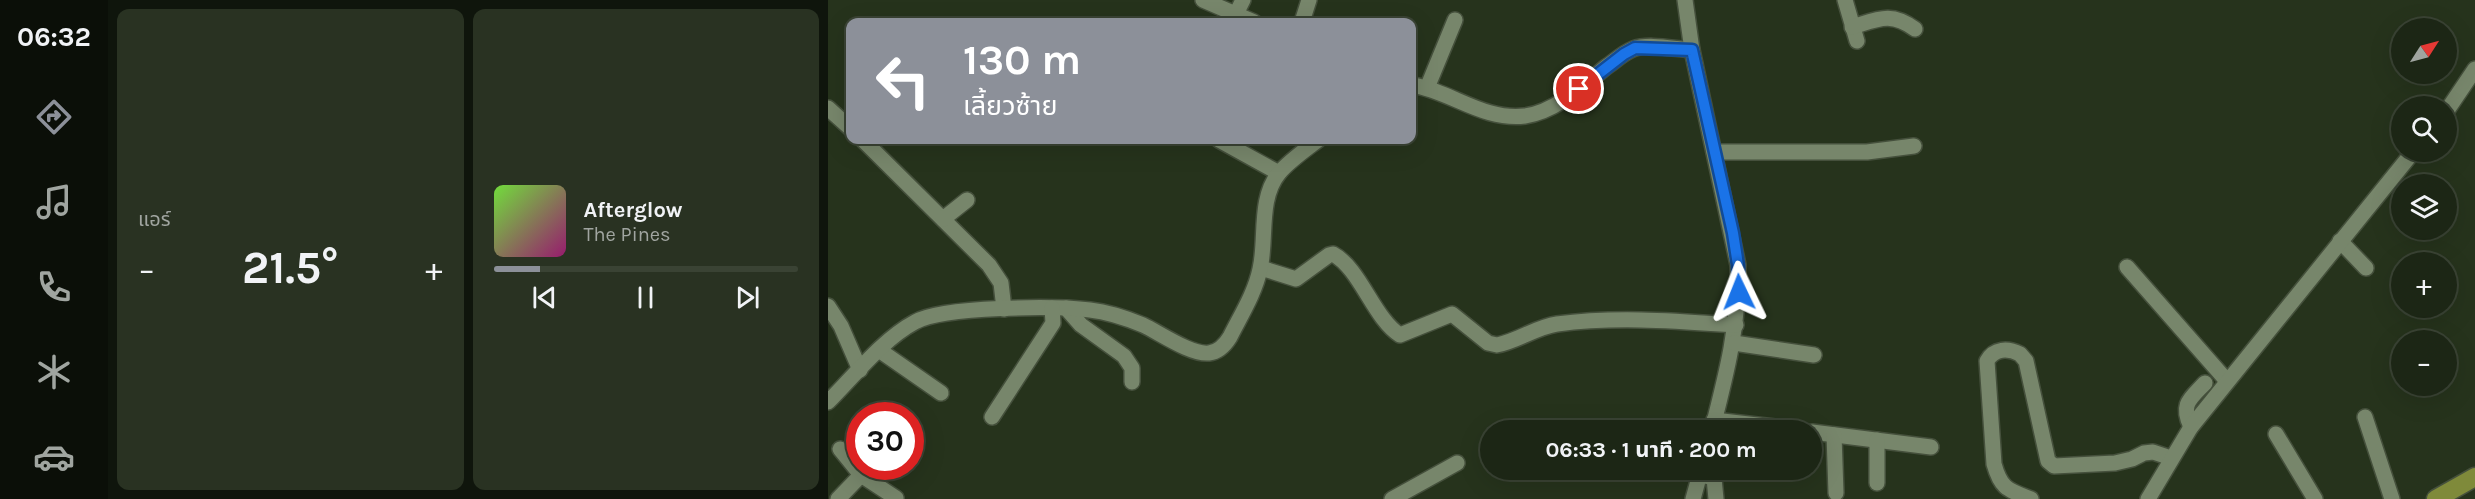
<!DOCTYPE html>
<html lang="th">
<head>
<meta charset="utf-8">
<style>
  body { margin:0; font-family:Karla,"Noto Sans Thai",sans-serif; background:#293222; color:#f1f3f6; height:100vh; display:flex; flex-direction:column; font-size:22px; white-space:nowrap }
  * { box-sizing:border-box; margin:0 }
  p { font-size:20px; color:#a0a5a0 }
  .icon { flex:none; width:33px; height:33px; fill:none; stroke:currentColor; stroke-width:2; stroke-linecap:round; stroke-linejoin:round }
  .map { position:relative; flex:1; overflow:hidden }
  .side { display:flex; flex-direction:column; gap:9px; padding:9px; background:#0f150c; width:720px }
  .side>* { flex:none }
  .top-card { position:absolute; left:18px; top:18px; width:570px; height:126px; border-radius:12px; box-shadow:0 6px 24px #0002,0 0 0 2px #3a4334; background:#8c9099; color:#fff; overflow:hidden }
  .needle { width:39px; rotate:54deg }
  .fabs { position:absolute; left:1563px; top:18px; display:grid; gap:12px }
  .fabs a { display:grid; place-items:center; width:66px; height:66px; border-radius:50%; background:#1c2615; box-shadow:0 6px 24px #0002,0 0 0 2px #3a4334; font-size:30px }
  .speed { position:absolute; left:18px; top:402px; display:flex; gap:12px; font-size:30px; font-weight:700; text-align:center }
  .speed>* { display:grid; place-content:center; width:78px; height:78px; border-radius:50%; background:#1c2615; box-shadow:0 6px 24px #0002,0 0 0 2px #3a4334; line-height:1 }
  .speed .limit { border:9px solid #d22; background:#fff; color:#111 }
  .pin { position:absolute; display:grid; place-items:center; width:51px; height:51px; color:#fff; margin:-26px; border:3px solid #fff; border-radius:50%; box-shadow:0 2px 6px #0007 }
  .me { position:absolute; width:66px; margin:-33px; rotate:358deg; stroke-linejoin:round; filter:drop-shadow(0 0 4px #0008) }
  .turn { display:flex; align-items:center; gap:21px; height:126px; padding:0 18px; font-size:27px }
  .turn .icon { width:78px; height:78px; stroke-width:2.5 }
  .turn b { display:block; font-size:42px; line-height:51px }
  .big { font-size:45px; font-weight:700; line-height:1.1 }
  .side .tile { flex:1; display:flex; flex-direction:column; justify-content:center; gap:9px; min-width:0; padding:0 21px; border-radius:12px; background:#293222 }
  .song { display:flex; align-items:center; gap:18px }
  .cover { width:72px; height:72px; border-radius:9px; background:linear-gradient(135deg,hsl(100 70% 55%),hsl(320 70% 35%)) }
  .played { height:6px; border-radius:3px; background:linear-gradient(90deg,#8c9099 15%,#3a4334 15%) }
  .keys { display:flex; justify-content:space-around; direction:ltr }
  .heat { display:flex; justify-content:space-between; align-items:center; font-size:33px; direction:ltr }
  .side .tiles { flex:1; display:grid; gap:9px; grid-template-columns:repeat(2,1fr) }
  .trip { position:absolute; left:652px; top:420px; width:342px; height:60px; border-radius:30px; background:#1c2615; box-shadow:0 6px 24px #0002,0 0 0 2px #3a4334; font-weight:700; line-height:60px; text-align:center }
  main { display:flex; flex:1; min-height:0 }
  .menu { display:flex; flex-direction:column; width:108px; justify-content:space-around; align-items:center; background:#0b0f08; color:#a0a5a0 }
  .menu .icon { width:42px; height:42px }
  .menu .active { color:#8c9099 }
  .menu b { font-size:27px; color:#f1f3f6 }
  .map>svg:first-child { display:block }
</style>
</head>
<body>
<main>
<nav class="menu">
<b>06:32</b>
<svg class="icon active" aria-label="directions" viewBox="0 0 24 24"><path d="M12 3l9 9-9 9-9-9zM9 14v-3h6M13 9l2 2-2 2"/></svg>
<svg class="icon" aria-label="music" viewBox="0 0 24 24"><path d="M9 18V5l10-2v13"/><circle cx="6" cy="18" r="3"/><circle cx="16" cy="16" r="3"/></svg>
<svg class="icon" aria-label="phone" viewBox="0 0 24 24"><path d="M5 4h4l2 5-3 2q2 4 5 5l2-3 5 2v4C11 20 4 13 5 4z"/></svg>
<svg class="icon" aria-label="climate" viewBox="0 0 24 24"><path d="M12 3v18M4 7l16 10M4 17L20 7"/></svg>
<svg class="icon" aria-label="car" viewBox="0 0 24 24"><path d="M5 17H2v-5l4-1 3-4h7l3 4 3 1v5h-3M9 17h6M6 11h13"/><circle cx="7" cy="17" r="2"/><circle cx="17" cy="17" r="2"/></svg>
</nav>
<section class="side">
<div class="tiles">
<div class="tile"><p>แอร์</p>
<div class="heat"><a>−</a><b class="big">21.5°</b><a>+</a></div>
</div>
<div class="tile">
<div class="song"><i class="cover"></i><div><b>Afterglow</b><p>The Pines</p></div></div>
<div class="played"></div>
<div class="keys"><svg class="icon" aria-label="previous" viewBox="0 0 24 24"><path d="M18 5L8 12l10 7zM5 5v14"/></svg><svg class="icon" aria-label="pause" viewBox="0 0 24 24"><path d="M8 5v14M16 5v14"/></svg><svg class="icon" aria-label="next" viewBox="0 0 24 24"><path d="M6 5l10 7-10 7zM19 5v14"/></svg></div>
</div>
</div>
</section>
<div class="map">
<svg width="1647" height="499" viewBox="0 0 1647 499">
  <rect width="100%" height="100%" fill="#26331c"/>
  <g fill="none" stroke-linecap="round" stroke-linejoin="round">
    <defs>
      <g id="minor">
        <polyline points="375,0 426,22"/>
        <path d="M 857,0 L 864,50 L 910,265 C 911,325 899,372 884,430"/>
        <polyline points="1017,0 1029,41"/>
        <polyline points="408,14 415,0"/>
        <polyline points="474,22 481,0"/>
        <path d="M 1024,27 C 1050,19 1063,11 1087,29"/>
        <path d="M 584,85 C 623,91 655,121 697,116 C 727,112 755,86 778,67 C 787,61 795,53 805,49 C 821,43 846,49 864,50"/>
        <polyline points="599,88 627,20"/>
        <polyline points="0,108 22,128"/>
        <polyline points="1618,112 1647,69"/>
        <polyline points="35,140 161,265 173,283 176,309"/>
        <polyline points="391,140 451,173"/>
        <polyline points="886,152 1039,152 1086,146"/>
        <polyline points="115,219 139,200"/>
        <polyline points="1512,241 1538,268"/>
        <polyline points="1299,267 1399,381"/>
        <path d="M 433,268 L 468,279 L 501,255 L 505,254 C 532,268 546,319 572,335 L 624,314 L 660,343 L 669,345 C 690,341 708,327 729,324 C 788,316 849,321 908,325"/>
        <polyline points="0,306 13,326 32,370"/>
        <polyline points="238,308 253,325 296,356 304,368 304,382"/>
        <polyline points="906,343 986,355"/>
        <polyline points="51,350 113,393"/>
        <path d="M 0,402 C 26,376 55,339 87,322 C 115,306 228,306 262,310 C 280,312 298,318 315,325 C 332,333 363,355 381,353 C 391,352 397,345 402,337 C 413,315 427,293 432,269 C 439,239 430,199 451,173 C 461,161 477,150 490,140"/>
        <polyline points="164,417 225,323 224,308"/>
        <polyline points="1537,417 1564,499"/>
        <polyline points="886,420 972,430"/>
        <path d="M 1363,427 C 1352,404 1362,399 1377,383"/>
        <polyline points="984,432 1103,447"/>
        <polyline points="1448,434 1487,499"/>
        <polyline points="1006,435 1008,493"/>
        <polyline points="33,475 68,498"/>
        <polyline points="872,475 886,478 888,499"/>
        <polyline points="1049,483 1049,440"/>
        <polyline points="10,499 33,475 12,449"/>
        <polyline points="564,499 629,463"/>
        <polyline points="865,499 873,470"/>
        <path d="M 1203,499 C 1180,490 1173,489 1166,464 L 1159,361 C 1166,348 1180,348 1192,354 L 1198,361 L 1220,461 L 1226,466 L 1287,463 L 1304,459 L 1316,453 L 1325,452 L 1343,458"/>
        <polyline points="1320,499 1363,427 1585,152"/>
      </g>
      <polyline id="major" points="1608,499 1647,477"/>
    </defs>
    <use href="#minor" stroke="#45503c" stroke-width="18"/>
    <use href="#major" stroke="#45503c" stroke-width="21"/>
    <use href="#minor" stroke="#77866b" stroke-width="15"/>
    <use href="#major" stroke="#7f8a3a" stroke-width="18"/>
  </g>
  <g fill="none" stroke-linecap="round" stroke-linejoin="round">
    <defs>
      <polyline id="route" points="751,89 796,54 807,48 864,50 905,233 910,265 911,292"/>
    </defs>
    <use href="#route" stroke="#114b97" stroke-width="15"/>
    <use href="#route" stroke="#1a73e8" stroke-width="10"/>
  </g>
</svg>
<div class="fabs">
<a><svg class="needle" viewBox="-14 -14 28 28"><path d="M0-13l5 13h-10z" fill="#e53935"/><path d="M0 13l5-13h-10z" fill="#a0a5a0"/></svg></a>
<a><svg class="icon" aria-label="search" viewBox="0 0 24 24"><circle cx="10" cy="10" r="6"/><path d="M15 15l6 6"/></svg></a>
<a><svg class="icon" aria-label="layers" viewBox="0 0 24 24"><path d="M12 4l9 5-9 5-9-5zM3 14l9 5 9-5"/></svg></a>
<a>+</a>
<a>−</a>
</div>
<div class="speed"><div class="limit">30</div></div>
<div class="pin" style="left:751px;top:89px;background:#d93025"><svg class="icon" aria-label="arrive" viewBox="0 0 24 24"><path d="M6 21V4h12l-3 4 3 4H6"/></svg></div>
<svg class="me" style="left:911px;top:292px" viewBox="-20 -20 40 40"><path d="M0-17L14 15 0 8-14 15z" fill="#1a73e8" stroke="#fff" stroke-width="4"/></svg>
<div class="trip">06:33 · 1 นาที · 200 m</div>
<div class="top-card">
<div class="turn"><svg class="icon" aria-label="left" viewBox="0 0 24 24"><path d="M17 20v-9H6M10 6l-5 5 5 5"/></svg><div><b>130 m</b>เลี้ยวซ้าย</div></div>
</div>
</div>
</main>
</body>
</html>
